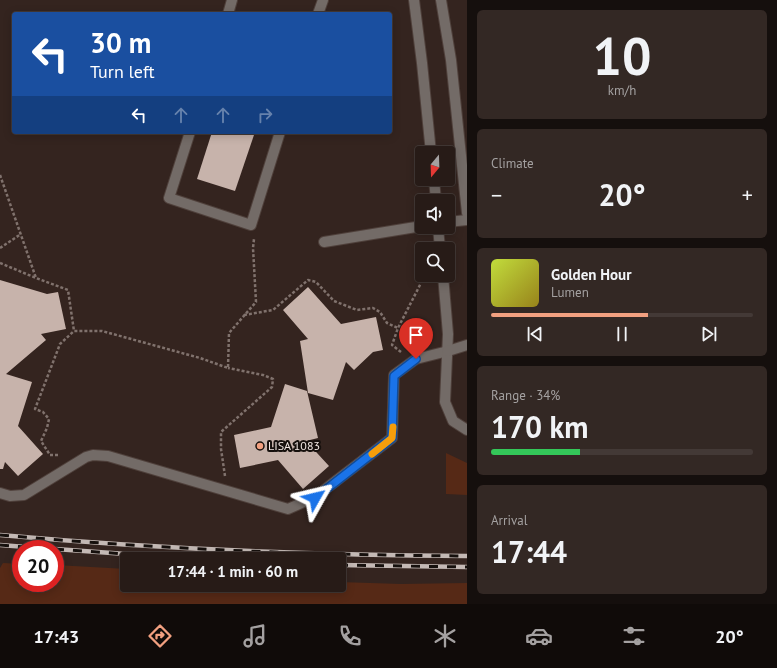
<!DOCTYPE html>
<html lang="en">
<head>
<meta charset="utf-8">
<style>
  body { margin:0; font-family:"PT Sans",sans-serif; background:#332824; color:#f1f3f6; height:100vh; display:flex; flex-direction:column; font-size:15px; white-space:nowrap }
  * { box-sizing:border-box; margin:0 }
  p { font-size:13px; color:#a4a1a1 }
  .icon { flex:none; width:22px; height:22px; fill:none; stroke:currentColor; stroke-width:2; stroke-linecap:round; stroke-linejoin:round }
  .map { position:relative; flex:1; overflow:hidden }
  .sheet { display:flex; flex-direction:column; gap:10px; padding:10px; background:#150f0d; width:310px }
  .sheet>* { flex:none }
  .guide { position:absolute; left:12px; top:12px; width:380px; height:122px; border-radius:4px; box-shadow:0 2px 10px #0003,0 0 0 1px #433936; background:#1a4fa0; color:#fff; overflow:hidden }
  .needle { width:26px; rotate:199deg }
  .tools { position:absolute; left:415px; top:146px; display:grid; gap:8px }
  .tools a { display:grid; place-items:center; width:40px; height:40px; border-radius:4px; background:#271b17; box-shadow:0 2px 10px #0003,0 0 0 1px #433936; font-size:20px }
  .speed { position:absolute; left:12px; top:540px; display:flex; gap:8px; font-size:20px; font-weight:700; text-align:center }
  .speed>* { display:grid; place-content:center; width:52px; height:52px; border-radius:50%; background:#271b17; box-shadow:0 2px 10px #0003,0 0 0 1px #433936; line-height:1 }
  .speed .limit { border:6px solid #d22; background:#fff; color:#111 }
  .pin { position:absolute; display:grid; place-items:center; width:34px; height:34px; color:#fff; margin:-41px -17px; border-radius:50% 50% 50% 0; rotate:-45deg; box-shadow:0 0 4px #0007 }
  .pin .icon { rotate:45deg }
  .me { position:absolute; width:44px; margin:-22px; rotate:53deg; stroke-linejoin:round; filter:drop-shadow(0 0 3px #0008) }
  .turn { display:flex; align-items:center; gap:14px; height:84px; padding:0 12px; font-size:18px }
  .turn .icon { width:52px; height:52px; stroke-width:2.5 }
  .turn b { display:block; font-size:28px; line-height:34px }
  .lanes { display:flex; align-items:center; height:38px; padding:0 12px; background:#0003; justify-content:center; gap:20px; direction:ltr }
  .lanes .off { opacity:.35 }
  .big { font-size:30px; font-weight:700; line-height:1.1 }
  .sheet .widget { flex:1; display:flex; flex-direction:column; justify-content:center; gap:6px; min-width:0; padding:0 14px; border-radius:6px; background:#332824 }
  .sheet .dial { align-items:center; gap:0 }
  .dial b { font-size:52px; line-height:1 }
  .song { display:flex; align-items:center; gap:12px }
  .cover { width:48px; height:48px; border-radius:6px; background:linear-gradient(135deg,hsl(70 70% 55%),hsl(50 70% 35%)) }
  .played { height:4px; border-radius:2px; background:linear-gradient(90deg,#f2a080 60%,#433936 60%) }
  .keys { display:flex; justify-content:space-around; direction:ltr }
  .heat { display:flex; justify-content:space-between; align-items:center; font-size:22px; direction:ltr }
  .charge { height:6px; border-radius:3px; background:linear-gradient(90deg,#34c759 34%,#433936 0) }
  .trip { position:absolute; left:120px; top:552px; width:226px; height:40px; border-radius:4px; background:#271b17; box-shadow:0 2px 10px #0003,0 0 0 1px #433936; font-weight:700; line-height:40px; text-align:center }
  .tabs { display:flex; height:64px; justify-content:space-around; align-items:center; background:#100b09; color:#a4a1a1 }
  .tabs .icon { width:28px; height:28px }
  .tabs .current { color:#f2a080 }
  .tabs b { font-size:18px; color:#f1f3f6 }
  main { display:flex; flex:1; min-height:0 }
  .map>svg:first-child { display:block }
</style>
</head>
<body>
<main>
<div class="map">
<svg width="467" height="604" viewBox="0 0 467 604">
  <rect width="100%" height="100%" fill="#34241f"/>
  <g fill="#562916">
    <polygon points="446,453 467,463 467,495 446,494"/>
    <polygon points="3,563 21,564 21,583 55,583 55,565 127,569 127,585 339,585 339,582 401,584 467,583 467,604 0,604 0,568"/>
  </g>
  <g fill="#c7b3ab">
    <polygon points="212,132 255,132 235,191 197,179"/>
    <polygon points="0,280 47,294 58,292 66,329 41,334 46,340 6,374 32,382 18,426 43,454 18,476 5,462 3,469 0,469"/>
    <polygon points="308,287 341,324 376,317 383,350 373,352 354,370 346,362 333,400 308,393 300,341 308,339 283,310"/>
    <polygon points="285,384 307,391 318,438 306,441 329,466 303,489 278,460 240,468 234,435 271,427"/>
  </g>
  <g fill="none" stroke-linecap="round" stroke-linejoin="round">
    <defs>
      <g id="service">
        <polyline points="228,14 232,0"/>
        <polyline points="318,14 323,0"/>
        <polyline points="190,132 169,198 251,225 280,132"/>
        <polyline points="324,242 422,226"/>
        <polyline points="0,493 10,496 24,495 86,457 93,455 108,456 288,509 315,497 392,438 394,375 416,359 448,351"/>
      </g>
      <g id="minor">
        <polyline points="414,0 422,63 431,153"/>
        <polyline points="441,0 451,60 467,213"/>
        <polyline points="434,179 436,201"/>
        <polyline points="448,222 467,220"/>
        <polyline points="438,227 440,249"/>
        <polyline points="443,275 448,334 445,402 453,421 467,430"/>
        <polyline points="448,351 467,345"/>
      </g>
    </defs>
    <use href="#service" stroke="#4f403b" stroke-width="12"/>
    <use href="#minor" stroke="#4f403b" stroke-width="12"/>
    <g stroke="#80726d" stroke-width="2.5" stroke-dasharray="3 2" stroke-linecap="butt">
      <polyline points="0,175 36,278"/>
      <polyline points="0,248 21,234"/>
      <polyline points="422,249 423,241"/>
      <polyline points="0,263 36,278 68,290 74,331 102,331 200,358 228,368 229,333 256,302 253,248 254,239"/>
      <polyline points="244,315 273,310 308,280 316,282 334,301 357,310 373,308 380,312 387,323 398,328"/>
      <polyline points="401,352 392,345 398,328 421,283 422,254"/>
      <polyline points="58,455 50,455 41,441 47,428 49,419 43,412 35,409 60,344 74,331"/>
      <polyline points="225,476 221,449 221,432 272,387 273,379 263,375 228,368"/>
    </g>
    <use href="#service" stroke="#736b67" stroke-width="10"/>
    <use href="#minor" stroke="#736b67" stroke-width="10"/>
    <defs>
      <g id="rail">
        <path d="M 0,535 C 155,549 311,555 467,556"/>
        <polyline points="0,545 52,549"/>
        <polyline points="55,549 197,559"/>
        <polyline points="339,565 467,567"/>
      </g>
    </defs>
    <use href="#rail" stroke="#c4b9b5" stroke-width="4.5"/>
    <use href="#rail" stroke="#16100d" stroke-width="3" stroke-dasharray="9" stroke-linecap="butt"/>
  </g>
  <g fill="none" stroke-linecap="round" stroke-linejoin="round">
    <defs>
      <polyline id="route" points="315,498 392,438 394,376 416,359"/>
    </defs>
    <use href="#route" stroke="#114b97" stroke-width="10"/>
    <use href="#route" stroke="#1a73e8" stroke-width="7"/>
    <polyline stroke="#f59e0b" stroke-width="7" points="372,454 392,438 393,427"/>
  </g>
  <circle fill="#f2a080" stroke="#16100d" stroke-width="1.5" cx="260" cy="446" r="4"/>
  <g text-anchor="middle" stroke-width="4" stroke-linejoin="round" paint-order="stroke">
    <g font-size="12" fill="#f3e9e5" stroke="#16100d" text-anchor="start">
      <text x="268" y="450">LISA 1083</text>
    </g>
  </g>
</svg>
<div class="tools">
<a><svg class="needle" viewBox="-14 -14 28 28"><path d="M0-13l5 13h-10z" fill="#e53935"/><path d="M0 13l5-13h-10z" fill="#a4a1a1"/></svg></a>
<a><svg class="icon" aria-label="sound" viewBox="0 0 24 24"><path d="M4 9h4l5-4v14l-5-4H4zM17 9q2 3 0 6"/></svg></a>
<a><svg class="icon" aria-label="search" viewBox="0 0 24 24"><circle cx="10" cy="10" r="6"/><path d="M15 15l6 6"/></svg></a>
</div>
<div class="speed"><div class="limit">20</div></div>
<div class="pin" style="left:416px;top:359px;background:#d93025"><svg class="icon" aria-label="arrive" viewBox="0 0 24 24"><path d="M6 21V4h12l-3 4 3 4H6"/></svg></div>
<svg class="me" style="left:315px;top:498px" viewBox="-20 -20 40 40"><path d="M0-17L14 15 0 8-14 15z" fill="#1a73e8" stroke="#fff" stroke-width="4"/></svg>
<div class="trip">17:44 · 1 min · 60 m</div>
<div class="guide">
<div class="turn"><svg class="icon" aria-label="left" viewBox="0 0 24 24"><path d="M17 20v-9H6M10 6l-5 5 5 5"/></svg><div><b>30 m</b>Turn left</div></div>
<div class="lanes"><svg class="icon" aria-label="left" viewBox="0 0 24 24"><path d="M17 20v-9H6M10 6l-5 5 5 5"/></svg><svg class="icon off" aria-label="ahead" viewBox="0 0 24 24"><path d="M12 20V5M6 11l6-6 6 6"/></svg><svg class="icon off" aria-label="ahead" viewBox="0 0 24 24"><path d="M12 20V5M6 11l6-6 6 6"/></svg><svg class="icon off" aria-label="right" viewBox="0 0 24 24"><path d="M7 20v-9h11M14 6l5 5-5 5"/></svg></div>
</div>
</div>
<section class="sheet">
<div class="widget dial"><b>10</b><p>km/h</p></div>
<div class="widget"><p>Climate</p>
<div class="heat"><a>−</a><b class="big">20°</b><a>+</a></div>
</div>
<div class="widget">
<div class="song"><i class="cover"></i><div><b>Golden Hour</b><p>Lumen</p></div></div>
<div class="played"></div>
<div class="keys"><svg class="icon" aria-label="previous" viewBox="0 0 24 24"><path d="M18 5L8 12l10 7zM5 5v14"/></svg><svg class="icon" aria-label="pause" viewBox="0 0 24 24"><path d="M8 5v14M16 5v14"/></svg><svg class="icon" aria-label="next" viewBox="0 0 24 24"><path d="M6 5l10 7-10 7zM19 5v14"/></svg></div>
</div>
<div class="widget"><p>Range · 34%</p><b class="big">170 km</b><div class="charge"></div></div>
<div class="widget"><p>Arrival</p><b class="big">17:44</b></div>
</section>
</main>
<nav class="tabs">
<b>17:43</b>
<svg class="icon current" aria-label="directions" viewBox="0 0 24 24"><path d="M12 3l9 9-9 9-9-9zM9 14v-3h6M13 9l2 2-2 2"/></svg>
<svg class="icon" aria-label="music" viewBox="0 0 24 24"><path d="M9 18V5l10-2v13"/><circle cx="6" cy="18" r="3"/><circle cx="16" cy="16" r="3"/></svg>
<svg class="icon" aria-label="phone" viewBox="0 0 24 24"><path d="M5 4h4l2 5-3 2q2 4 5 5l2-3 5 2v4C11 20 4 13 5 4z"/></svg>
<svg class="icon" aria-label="climate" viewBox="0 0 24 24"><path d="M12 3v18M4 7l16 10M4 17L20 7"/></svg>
<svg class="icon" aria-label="car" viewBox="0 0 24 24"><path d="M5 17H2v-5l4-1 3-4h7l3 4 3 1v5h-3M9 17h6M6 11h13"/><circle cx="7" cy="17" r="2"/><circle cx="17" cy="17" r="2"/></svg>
<svg class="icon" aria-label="filters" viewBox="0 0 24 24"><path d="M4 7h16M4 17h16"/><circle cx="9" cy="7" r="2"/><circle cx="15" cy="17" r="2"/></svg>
<b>20°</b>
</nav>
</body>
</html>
